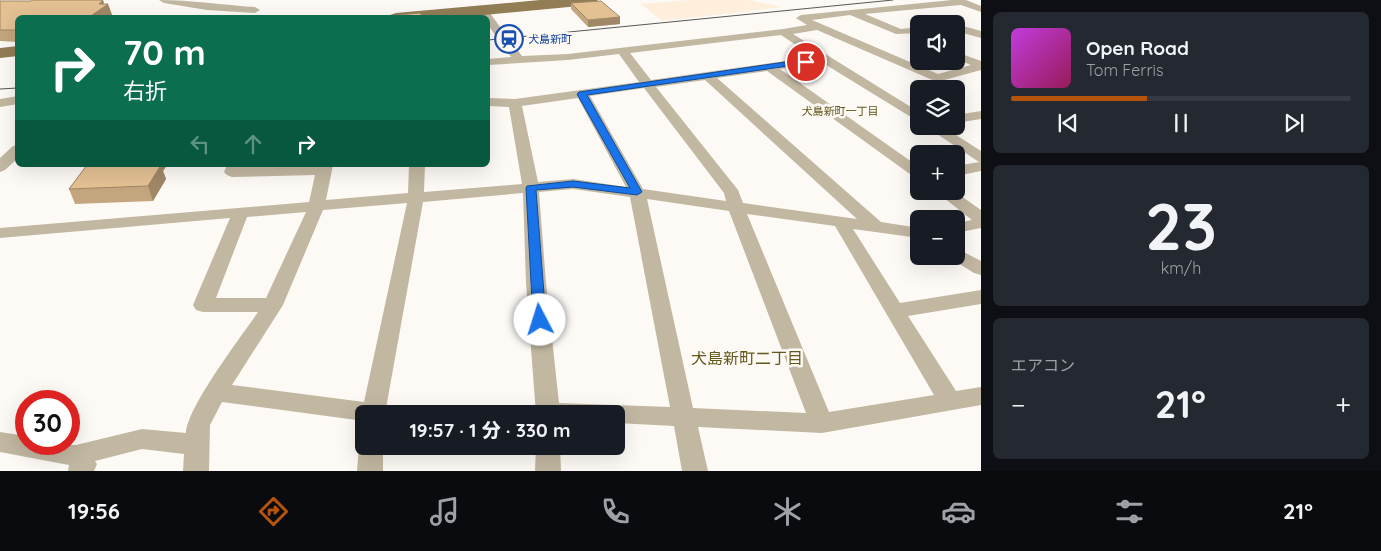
<!DOCTYPE html>
<html lang="ja">
<head>
<meta charset="utf-8">
<style>
  body { margin:0; font-family:Quicksand,"Noto Sans JP",sans-serif; background:#242831; color:#f1f3f6; height:100vh; display:flex; flex-direction:column; font-size:19px; white-space:nowrap }
  * { box-sizing:border-box; margin:0 }
  p { font-size:16px; color:#9ea1a6 }
  .icon { flex:none; width:28px; height:28px; fill:none; stroke:currentColor; stroke-width:2; stroke-linecap:round; stroke-linejoin:round }
  .map { position:relative; flex:1; overflow:hidden }
  .panel { display:flex; flex-direction:column; gap:12px; padding:12px; background:#0d0f14; width:400px }
  .panel>* { flex:none }
  .guide { position:absolute; left:15px; top:15px; width:475px; height:152px; border-radius:8px; box-shadow:0 5px 20px #0002; background:#0b6e4f; color:#fff; overflow:hidden }
  .fabs { position:absolute; left:910px; top:15px; display:grid; gap:10px }
  .fabs a { display:grid; place-items:center; width:55px; height:55px; border-radius:8px; background:#171b24; box-shadow:0 5px 20px #0002; font-size:25px }
  .speed { position:absolute; left:15px; top:390px; display:flex; gap:10px; font-size:25px; font-weight:700; text-align:center }
  .speed>* { display:grid; place-content:center; width:65px; height:65px; border-radius:50%; background:#171b24; box-shadow:0 5px 20px #0002; line-height:1 }
  .speed .limit { border:8px solid #d22; background:#fff; color:#111 }
  .pin { position:absolute; display:grid; place-items:center; width:42px; height:42px; color:#fff; margin:-21px; border:2px solid #fff; border-radius:50%; box-shadow:0 1px 5px #0007 }
  .me { position:absolute; width:55px; margin:-28px; rotate:355deg; stroke-linejoin:round; filter:drop-shadow(0 0 4px #0008) }
  .turn { display:flex; align-items:center; gap:18px; height:105px; padding:0 25px; font-size:22px }
  .turn .icon { width:65px; height:65px; stroke-width:2.5 }
  .turn b { display:block; font-size:35px; line-height:42px }
  .lanes { display:flex; align-items:center; height:48px; padding:0 25px; background:#0003; justify-content:center; gap:25px; direction:ltr }
  .lanes .off { opacity:.35 }
  .big { font-size:38px; font-weight:800; line-height:1.1 }
  .panel .card { flex:1; display:flex; flex-direction:column; justify-content:center; gap:8px; min-width:0; padding:0 18px; border-radius:8px; background:#242831 }
  .panel .dial { align-items:center; gap:0 }
  .dial b { font-size:65px; line-height:1 }
  .song { display:flex; align-items:center; gap:15px }
  .cover { width:60px; height:60px; border-radius:8px; background:linear-gradient(135deg,hsl(290 70% 55%),hsl(330 70% 35%)) }
  .played { height:5px; border-radius:2px; background:linear-gradient(90deg,#b45309 40%,#363941 40%) }
  .keys { display:flex; justify-content:space-around; direction:ltr }
  .heat { display:flex; justify-content:space-between; align-items:center; font-size:28px; direction:ltr }
  .trip { position:absolute; left:355px; top:405px; width:270px; height:50px; border-radius:8px; background:#171b24; box-shadow:0 5px 20px #0002; font-weight:800; line-height:50px; text-align:center }
  .dock { display:flex; height:80px; justify-content:space-around; align-items:center; background:#090b0e; color:#9ea1a6 }
  .dock .icon { width:35px; height:35px }
  .dock .selected { color:#b45309 }
  .dock b { font-size:22px; color:#f1f3f6 }
  main { display:flex; flex:1; min-height:0 }
  .map>svg:first-child { display:block }
</style>
</head>
<body>
<main>
<div class="map">
<svg width="981" height="471" viewBox="0 0 981 471">
  <rect width="100%" height="100%" fill="#fdfaf6"/>
  <polygon fill="#feeedc" points="689,0 748,0 783,7 662,21 641,4"/>
  <g fill="none" stroke-linecap="round" stroke-linejoin="round">
    <g fill="#c2b7a1" fill-rule="evenodd">
      <path d="M 159,0 C 191,0 223,5 255,7 L 260,10 L 255,13 L 207,10 L 164,3 Z"/>
      <path d="M 952,0 L 966,0 L 981,6 L 981,12 L 961,5 L 865,14 L 901,29 L 919,27 L 919,33 L 896,34 L 850,15 L 812,20 L 938,74 L 971,65 L 956,59 L 956,52 L 981,61 L 981,70 L 937,82 L 817,30 L 793,34 L 919,112 L 919,122 L 823,63 L 780,69 L 919,167 L 919,179 L 914,177 L 767,71 L 717,78 L 881,222 L 919,228 L 919,238 L 853,229 L 900,303 L 981,290 L 981,304 L 908,316 L 956,391 L 981,387 L 981,405 L 822,433 L 698,427 L 708,471 L 682,471 L 674,426 L 616,423 L 616,414 L 536,414 L 526,283 L 523,193 L 423,202 L 385,414 L 364,414 L 364,421 L 222,402 L 210,425 L 209,471 L 183,471 L 184,454 L 142,449 L 95,461 L 97,464 L 94,471 L 68,471 L 69,465 L 0,452 L 0,432 L 26,436 L 26,444 L 76,445 L 142,429 L 186,433 C 187,407 241,337 258,312 L 203,312 L 196,310 L 193,305 L 230,218 L 0,238 L 0,228 L 309,202 L 315,175 L 232,177 L 227,175 L 224,172 L 227,165 L 243,165 L 242,167 L 333,165 L 326,200 L 408,193 L 409,165 L 425,165 L 424,192 L 522,184 L 509,107 L 488,106 L 488,98 L 515,99 L 639,82 L 619,54 L 568,60 L 488,65 L 488,59 L 511,57 L 488,25 L 488,18 L 482,18 L 477,10 L 482,7 L 486,8 L 522,56 L 568,54 L 783,29 L 807,25 L 796,18 L 801,15 ZM 781,35 L 814,57 L 651,80 L 630,53 ZM 705,80 L 857,219 L 743,203 L 738,190 L 656,87 ZM 644,88 L 724,193 L 726,201 L 643,189 L 590,96 ZM 578,98 L 626,187 L 573,179 L 538,182 L 522,106 ZM 573,189 L 630,197 L 670,407 L 559,403 L 546,283 L 539,192 ZM 647,199 L 729,211 L 806,413 L 693,408 ZM 407,203 L 364,402 L 232,385 L 283,305 L 323,210 ZM 306,212 L 266,298 L 216,298 L 247,217 ZM 747,214 L 835,226 L 934,395 L 829,412 Z"/>
      <polygon points="956,24 981,31 981,38 956,31"/>
      <polygon points="18,96 18,104 0,107 0,99"/>
      <polygon points="981,111 981,119 956,123 956,115"/>
      <polygon points="925,126 942,126 981,151 981,171 956,176 956,166 979,162"/>
      <polygon points="18,145 18,158 5,170 0,172 0,158 13,146"/>
      <polygon points="935,191 954,191 981,210 981,228 956,233 956,223 972,220"/>
      <polygon points="956,248 981,261 981,275 974,273 950,258 948,256 956,256"/>
      <polygon points="364,438 364,446 383,446 383,471 357,471 359,446"/>
      <polygon points="536,446 560,446 561,471 535,471"/>
    </g>
    <g fill="#927d55" fill-rule="evenodd">
      <polygon points="540,0 598,0 595,3 590,5 453,18 388,18 390,15 396,13"/>
      <polygon points="18,46 18,56 0,58 0,48"/>
    </g>
    <g stroke="#595855" stroke-width="1">
      <polyline points="488,40 893,0"/>
      <polyline points="0,89 18,88"/>
    </g>
  </g>
  <g fill="#c4a67e">
    <polygon points="103,0 104,4 108,4 112,15 108,18 18,18 18,42 0,41 0,1 31,1"/>
    <polygon points="571,3 620,17 620,24 588,27 571,9"/>
    <polygon points="87,165 167,165 163,171 166,179 153,201 75,204 69,189"/>
  </g>
  <g fill="#a08767">
    <polygon points="103,0 105,7 108,4 112,15 108,18 88,18"/>
    <polygon points="620,17 620,24 588,27 588,20"/>
    <polygon points="153,165 167,165 163,171 166,179 153,201 148,186"/>
  </g>
  <g fill="#e4c193" stroke="#a08767">
    <polygon points="33,0 103,0 99,4 108,4 88,18 18,18 18,30 0,30 0,1 31,1"/>
    <polygon points="601,1 620,17 588,20 571,3"/>
    <polygon points="420,13 423,18 366,18"/>
    <polygon points="87,165 161,165 148,186 69,189"/>
  </g>
  <polygon fill="#1a73e8" stroke="#114b97" points="806,59 810,62 809,63 587,95 642,192 637,195 573,187 536,190 546,320 544,323 535,323 533,320 526,188 527,186 573,181 630,188 577,94 579,92"/>
  <defs>
    <symbol id="station-ring" viewBox="-11 -11 22 22"><circle r="9.5" fill="#fdfaf6" stroke="#1a4fb4" stroke-width="1.5"/><path d="M-3-6H3Q5-6 5-4V2Q5 4 3 4L4.5 6H3L1.5 4h-3L-3 6H-4.5L-3 4Q-5 4-5 2V-4Q-5-6-3-6ZM-3.5-4v3h7v-3ZM-3.5 1v1.5H-2V1ZM2 1v1.5H3.5V1Z" fill="#1a4fb4"/></symbol>
  </defs>
  <g fill-rule="evenodd">
    <use href="#station-ring" x="493" y="23" width="32" height="32"/>
  </g>
  <g text-anchor="middle" stroke-width="5" stroke-linejoin="round" paint-order="stroke">
    <g font-size="11" fill="#164399" stroke="#fdfaf6" text-anchor="start">
      <text x="528" y="43">犬島新町</text>
    </g>
    <g font-size="11" fill="#64581c" stroke="#fdfaf6">
      <text x="840" y="115">犬島新町一丁目</text>
    </g>
    <g font-size="16" fill="#64581c" stroke="#fdfaf6">
      <text x="747" y="364">犬島新町二丁目</text>
    </g>
  </g>
</svg>
<div class="fabs">
<a><svg class="icon" aria-label="sound" viewBox="0 0 24 24"><path d="M4 9h4l5-4v14l-5-4H4zM17 9q2 3 0 6"/></svg></a>
<a><svg class="icon" aria-label="layers" viewBox="0 0 24 24"><path d="M12 4l9 5-9 5-9-5zM3 14l9 5 9-5"/></svg></a>
<a>+</a>
<a>−</a>
</div>
<div class="speed"><div class="limit">30</div></div>
<div class="pin" style="left:806px;top:62px;background:#d93025"><svg class="icon" aria-label="arrive" viewBox="0 0 24 24"><path d="M6 21V4h12l-3 4 3 4H6"/></svg></div>
<svg class="me" style="left:540px;top:320px" viewBox="-20 -20 40 40"><circle r="19" fill="#fff"/><path d="M0-13L10 11 0 6-10 11z" fill="#1a73e8"/></svg>
<div class="trip">19:57 · 1 分 · 330 m</div>
<div class="guide">
<div class="turn"><svg class="icon" aria-label="right" viewBox="0 0 24 24"><path d="M7 20v-9h11M14 6l5 5-5 5"/></svg><div><b>70 m</b>右折</div></div>
<div class="lanes"><svg class="icon off" aria-label="left" viewBox="0 0 24 24"><path d="M17 20v-9H6M10 6l-5 5 5 5"/></svg><svg class="icon off" aria-label="ahead" viewBox="0 0 24 24"><path d="M12 20V5M6 11l6-6 6 6"/></svg><svg class="icon" aria-label="right" viewBox="0 0 24 24"><path d="M7 20v-9h11M14 6l5 5-5 5"/></svg></div>
</div>
</div>
<section class="panel">
<div class="card">
<div class="song"><i class="cover"></i><div><b>Open Road</b><p>Tom Ferris</p></div></div>
<div class="played"></div>
<div class="keys"><svg class="icon" aria-label="previous" viewBox="0 0 24 24"><path d="M18 5L8 12l10 7zM5 5v14"/></svg><svg class="icon" aria-label="pause" viewBox="0 0 24 24"><path d="M8 5v14M16 5v14"/></svg><svg class="icon" aria-label="next" viewBox="0 0 24 24"><path d="M6 5l10 7-10 7zM19 5v14"/></svg></div>
</div>
<div class="card dial"><b>23</b><p>km/h</p></div>
<div class="card"><p>エアコン</p>
<div class="heat"><a>−</a><b class="big">21°</b><a>+</a></div>
</div>
</section>
</main>
<nav class="dock">
<b>19:56</b>
<svg class="icon selected" aria-label="directions" viewBox="0 0 24 24"><path d="M12 3l9 9-9 9-9-9zM9 14v-3h6M13 9l2 2-2 2"/></svg>
<svg class="icon" aria-label="music" viewBox="0 0 24 24"><path d="M9 18V5l10-2v13"/><circle cx="6" cy="18" r="3"/><circle cx="16" cy="16" r="3"/></svg>
<svg class="icon" aria-label="phone" viewBox="0 0 24 24"><path d="M5 4h4l2 5-3 2q2 4 5 5l2-3 5 2v4C11 20 4 13 5 4z"/></svg>
<svg class="icon" aria-label="climate" viewBox="0 0 24 24"><path d="M12 3v18M4 7l16 10M4 17L20 7"/></svg>
<svg class="icon" aria-label="car" viewBox="0 0 24 24"><path d="M5 17H2v-5l4-1 3-4h7l3 4 3 1v5h-3M9 17h6M6 11h13"/><circle cx="7" cy="17" r="2"/><circle cx="17" cy="17" r="2"/></svg>
<svg class="icon" aria-label="filters" viewBox="0 0 24 24"><path d="M4 7h16M4 17h16"/><circle cx="9" cy="7" r="2"/><circle cx="15" cy="17" r="2"/></svg>
<b>21°</b>
</nav>
</body>
</html>
